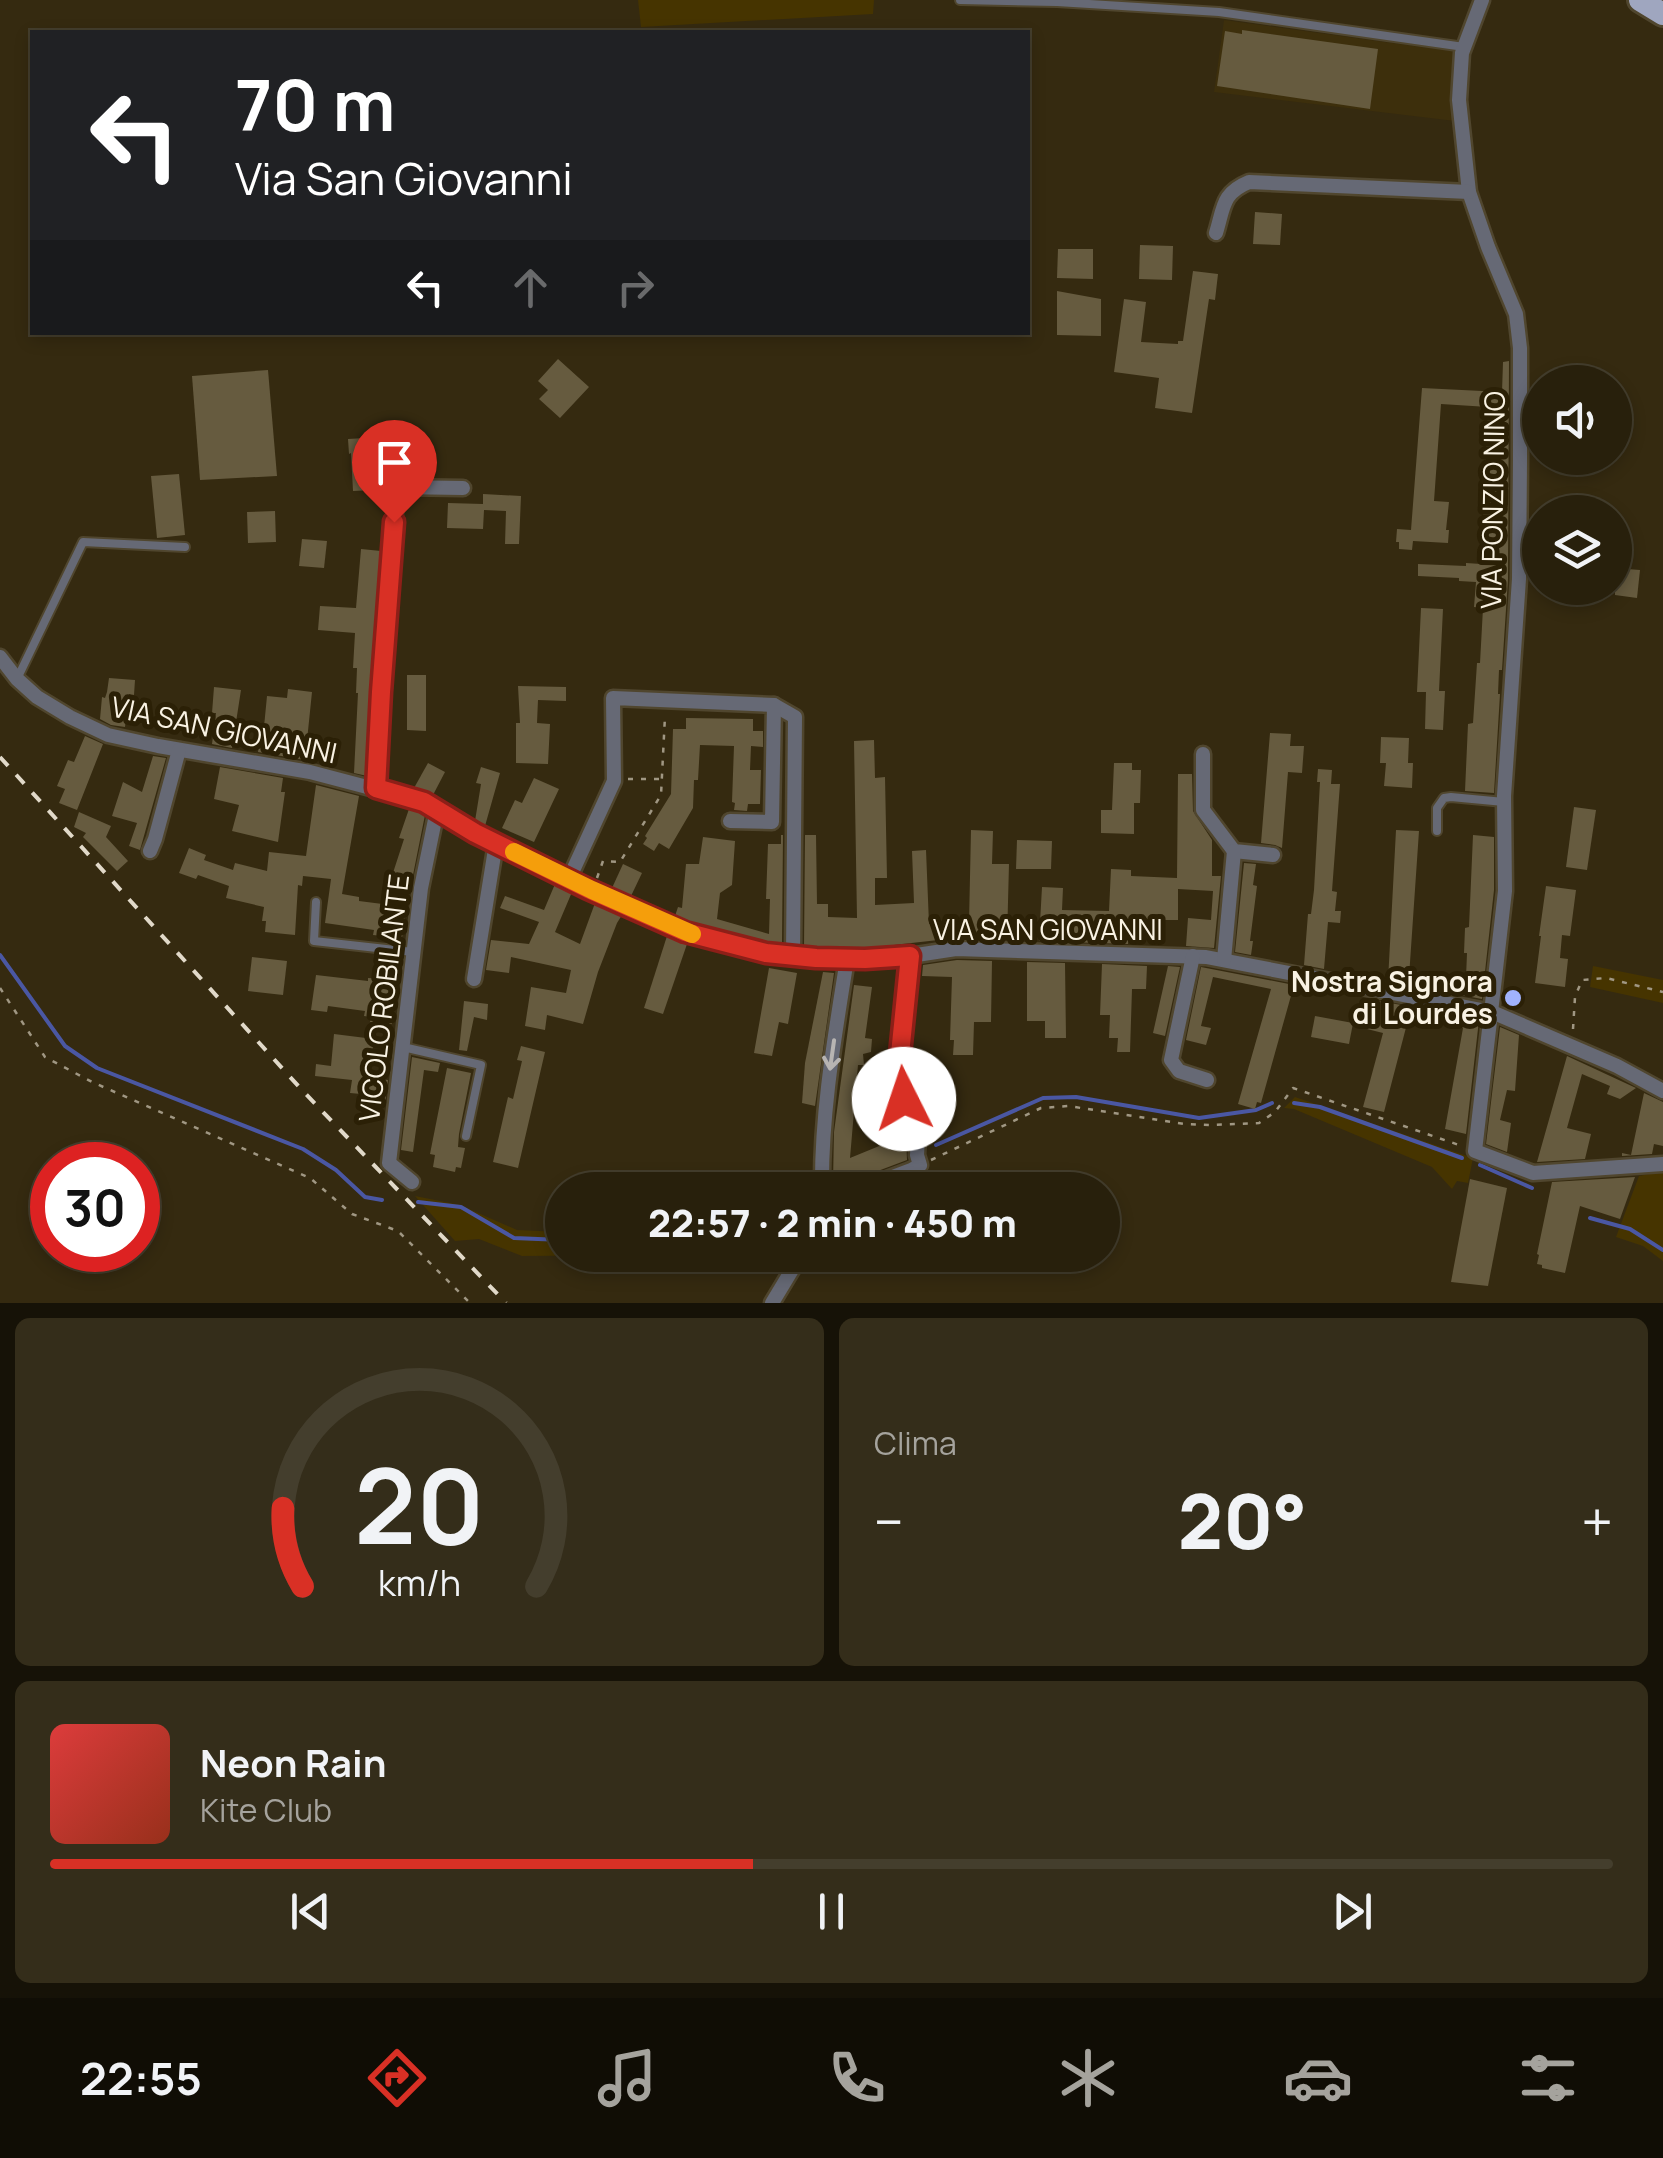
<!DOCTYPE html>
<html lang="it">
<head>
<meta charset="utf-8">
<style>
  body { margin:0; font-family:Manrope,sans-serif; background:#342d1a; color:#f1f3f6; height:100vh; display:flex; flex-direction:column; font-size:38px; white-space:nowrap }
  * { box-sizing:border-box; margin:0 }
  p { font-size:32px; color:#a5a39d }
  .icon { flex:none; width:55px; height:55px; fill:none; stroke:currentColor; stroke-width:2; stroke-linecap:round; stroke-linejoin:round }
  .map { position:relative; height:1303px; overflow:hidden }
  .panel { display:flex; flex-direction:column; gap:15px; padding:15px; background:#161207; flex:1 }
  .panel>* { flex:none }
  .hud { position:absolute; left:30px; top:30px; width:1000px; height:305px; border-radius:0px; box-shadow:0 5px 15px #0003,0 0 0 2px #443e2d; background:#202124; color:#fff; overflow:hidden }
  .fabs { position:absolute; left:1522px; top:365px; display:grid; gap:20px }
  .fabs a { display:grid; place-items:center; width:110px; height:110px; border-radius:50%; background:#28200c; box-shadow:0 5px 15px #0003,0 0 0 2px #443e2d; font-size:50px }
  .speed { position:absolute; left:30px; top:1142px; display:flex; gap:20px; font-size:50px; font-weight:700; text-align:center }
  .speed>* { display:grid; place-content:center; width:130px; height:130px; border-radius:50%; background:#28200c; box-shadow:0 5px 15px #0003,0 0 0 2px #443e2d; line-height:1 }
  .speed .limit { border:15px solid #d22; background:#fff; color:#111 }
  .pin { position:absolute; display:grid; place-items:center; width:85px; height:85px; color:#fff; margin:-102px -42px; border-radius:50% 50% 50% 0; rotate:-45deg; box-shadow:0 0 10px #0007 }
  .pin .icon { rotate:45deg }
  .me { position:absolute; width:110px; margin:-55px; rotate:356deg; stroke-linejoin:round; filter:drop-shadow(0 0 8px #0008) }
  .turn { display:flex; align-items:center; gap:35px; height:210px; padding:0 40px; font-size:45px }
  .turn .icon { width:130px; height:130px; stroke-width:2.5 }
  .turn b { display:block; font-size:70px; line-height:85px }
  .lanes { display:flex; align-items:center; height:95px; padding:0 40px; background:#0003; justify-content:center; gap:50px; direction:ltr }
  .lanes .off { opacity:.35 }
  .big { font-size:75px; font-weight:800; line-height:1.1 }
  .panel .tile { flex:1; display:flex; flex-direction:column; justify-content:center; gap:15px; min-width:0; padding:0 35px; border-radius:15px; background:#342d1a }
  .panel .dial { align-items:center; gap:0 }
  .dial svg { height:260px; overflow:visible; fill:none; stroke:#443e2d; stroke-width:7; stroke-linecap:round; text-anchor:middle }
  .dial text { fill:#f1f3f6; stroke:none }
  .song { display:flex; align-items:center; gap:30px }
  .cover { width:120px; height:120px; border-radius:15px; background:linear-gradient(135deg,hsl(0 70% 55%),hsl(10 70% 35%)) }
  .played { height:10px; border-radius:5px; background:linear-gradient(90deg,#d93025 45%,#443e2d 45%) }
  .keys { display:flex; justify-content:space-around; direction:ltr }
  .heat { display:flex; justify-content:space-between; align-items:center; font-size:55px; direction:ltr }
  .panel .tiles { flex:1; display:grid; gap:15px; grid-template-columns:1fr 1fr }
  .tile:last-child { grid-column:span 2 }
  .trip { position:absolute; left:545px; top:1172px; width:575px; height:100px; border-radius:50px; background:#28200c; box-shadow:0 5px 15px #0003,0 0 0 2px #443e2d; font-weight:800; line-height:100px; text-align:center }
  .dock { display:flex; height:160px; justify-content:space-around; align-items:center; background:#100d05; color:#a5a39d }
  .dock .icon { width:70px; height:70px }
  .dock .current { color:#d93025 }
  .dock b { font-size:45px; color:#f1f3f6 }
  .map>svg:first-child { display:block }
</style>
</head>
<body>
<div class="map">
<svg width="1663" height="1303" viewBox="0 0 1663 1303">
  <rect width="100%" height="100%" fill="#352a10"/>
  <polygon fill="#3d2f0c" points="1224,20 1458,52 1455,121 1214,92"/>
  <g fill="#463400">
    <polygon points="638,0 874,0 873,14 641,27"/>
    <polygon points="1593,966 1663,980 1663,1003 1590,987"/>
    <polygon points="1295,1097 1473,1158 1468,1183 1457,1181 1452,1189 1432,1167 1294,1109 1284,1108"/>
    <polygon points="1663,1171 1663,1261 1643,1246 1616,1237 1639,1176"/>
    <polygon points="415,1196 460,1205 517,1230 562,1232 562,1255 662,1255 522,1256 479,1239 455,1241"/>
  </g>
  <g fill="none" stroke-linecap="round" stroke-linejoin="round">
    <g stroke="#4a57a3" stroke-width="4">
      <polyline points="0,955 65,1046 97,1068 303,1149 336,1170 365,1197 382,1200"/>
      <polyline points="1294,1103 1320,1107 1462,1158"/>
      <polyline points="936,1145 1043,1098 1076,1097 1199,1118 1256,1110 1272,1103"/>
      <polyline points="1480,1165 1532,1188"/>
      <polyline points="418,1202 461,1207 514,1238 562,1240"/>
      <polyline points="1590,1218 1630,1229 1663,1250"/>
    </g>
  </g>
  <g fill="#665b3f">
    <polygon points="1242,30 1378,49 1370,109 1217,86 1225,31 1242,34"/>
    <polygon points="1255,212 1282,214 1280,245 1253,244"/>
    <polygon points="1140,245 1173,246 1172,280 1139,279"/>
    <polygon points="1058,249 1093,249 1093,279 1057,278"/>
    <polygon points="1193,271 1218,274 1215,300 1209,299 1192,413 1155,408 1159,378 1114,372 1124,299 1146,302 1141,342 1178,344 1178,341 1183,341"/>
    <polygon points="1057,291 1101,299 1101,336 1057,335"/>
    <polygon points="558,359 589,387 560,418 539,399 548,390 538,381"/>
    <polygon points="1509,361 1508,579 1502,670 1499,670 1498,694 1500,694 1494,793 1465,791 1468,724 1473,723 1477,663 1480,663 1483,608 1474,607 1476,582 1459,581 1459,578 1418,576 1418,564 1466,566 1466,563 1481,564 1488,407 1441,404 1434,501 1449,502 1446,530 1449,530 1448,543 1413,541 1412,550 1399,549 1399,542 1396,542 1397,529 1411,530 1422,388 1502,392 1503,362"/>
    <polygon points="268,370 277,476 200,480 192,376"/>
    <polygon points="365,438 366,458 371,457 372,462 380,461 381,484 376,484 376,490 353,491 351,453 349,454 348,439"/>
    <polygon points="179,474 185,535 157,538 151,476"/>
    <polygon points="483,494 521,496 519,544 505,544 506,511 484,510 483,529 447,528 448,503 483,504"/>
    <polygon points="275,511 276,542 248,543 247,512"/>
    <polygon points="302,539 327,541 324,568 299,566"/>
    <polygon points="361,549 381,551 370,692 367,776 354,773 358,693 356,693 357,668 353,668 355,633 318,630 320,606 356,608"/>
    <polygon points="1615,568 1640,570 1637,598 1615,595"/>
    <polygon points="1421,608 1443,609 1439,691 1445,691 1443,730 1425,729 1426,692 1417,692"/>
    <polygon points="407,675 426,675 426,731 407,730"/>
    <polygon points="109,678 135,680 134,695 129,694 125,727 111,725 100,719 102,697 105,698 107,692"/>
    <polygon points="518,686 566,687 566,701 538,700 537,723 550,724 548,764 516,763 516,723 520,723"/>
    <polygon points="214,687 241,690 232,748 212,744 216,713 212,713"/>
    <polygon points="288,689 312,692 305,760 258,752 260,737 263,737 267,696 287,698"/>
    <polygon points="686,718 753,719 753,731 763,731 763,747 751,746 750,770 761,770 760,804 748,804 747,811 734,810 735,803 732,802 734,746 700,745 698,780 694,780 693,808 669,849 659,843 654,851 643,844 647,838 645,836 671,794 673,729 686,729"/>
    <polygon points="1270,733 1291,734 1290,746 1304,746 1302,773 1288,772 1282,848 1275,845 1261,843"/>
    <polygon points="85,736 103,744 77,810 59,803 65,789 57,786 68,760 74,762"/>
    <polygon points="1381,737 1409,738 1408,763 1413,763 1412,788 1384,786 1386,763 1380,763"/>
    <polygon points="874,740 875,778 885,777 887,878 875,878 875,905 914,903 912,851 926,850 929,924 969,923 971,830 993,831 992,864 1009,864 1007,940 956,938 876,947 804,947 805,835 816,835 817,904 828,904 828,917 857,918 854,741"/>
    <polygon points="153,756 166,758 140,850 129,846 137,823 112,816 123,782 142,792"/>
    <polygon points="428,763 445,772 433,795 414,788"/>
    <polygon points="1114,763 1132,763 1132,770 1141,770 1140,803 1134,803 1134,834 1101,833 1101,810 1112,810"/>
    <polygon points="220,767 283,778 281,792 285,792 278,842 232,831 239,805 214,799"/>
    <polygon points="481,767 500,773 485,826 475,821 481,784 476,783"/>
    <polygon points="1318,769 1332,770 1331,784 1340,784 1332,891 1337,892 1335,911 1341,911 1340,923 1328,922 1324,969 1304,965 1308,914 1311,914 1314,890 1320,782 1317,782"/>
    <polygon points="1178,774 1192,774 1193,811 1212,840 1212,876 1221,876 1214,948 1186,946 1188,918 1211,920 1213,891 1178,889 1178,920 1129,920 1128,944 1039,941 1042,887 1063,888 1062,910 1109,911 1111,869 1131,870 1131,876 1177,878"/>
    <polygon points="534,778 559,789 534,842 502,828 515,800 522,803"/>
    <polygon points="316,785 359,796 342,894 359,897 359,901 406,907 402,938 373,935 374,930 325,923 331,879 303,876 302,886 298,885 295,935 265,932 266,921 262,921 264,907 226,898 229,886 198,875 196,879 179,873 189,848 206,855 204,860 233,870 235,863 267,871 269,852 306,856"/>
    <polygon points="1574,807 1596,810 1587,870 1566,867"/>
    <polygon points="409,809 425,815 411,885 391,879 404,839 399,838"/>
    <polygon points="79,812 111,826 106,837 128,861 117,871 83,837 86,833 74,827"/>
    <polygon points="1396,830 1419,831 1409,977 1460,986 1461,978 1466,978 1467,953 1464,953 1465,928 1469,927 1473,835 1494,837 1494,890 1482,999 1388,981"/>
    <polygon points="781,835 783,835 782,944 767,943 689,922 675,916 678,907 682,908 686,864 699,864 703,837 735,841 732,885 720,893 717,919 769,934 770,899 766,899 768,844 781,844"/>
    <polygon points="1017,840 1052,841 1051,869 1016,869"/>
    <polygon points="1244,863 1256,864 1253,885 1257,886 1250,941 1253,941 1251,955 1235,952"/>
    <polygon points="623,864 642,873 631,896 612,888"/>
    <polygon points="555,884 572,892 555,932 580,944 595,903 622,915 617,923 598,972 583,1024 547,1015 545,1030 525,1026 531,987 566,993 571,970 511,957 509,973 486,970 491,940 529,944 539,922 500,908 505,896 544,910"/>
    <polygon points="1546,886 1576,890 1570,936 1562,935 1560,958 1568,959 1565,987 1535,983 1541,936 1539,936"/>
    <polygon points="667,936 687,944 663,1014 644,1008"/>
    <polygon points="252,957 287,961 283,995 248,991"/>
    <polygon points="957,960 992,961 991,1022 974,1022 973,1055 953,1055 954,1040 950,1040 952,977 922,976 923,965"/>
    <polygon points="1027,962 1065,963 1066,1038 1045,1038 1045,1021 1027,1021"/>
    <polygon points="1102,964 1147,966 1146,989 1132,989 1130,1052 1117,1052 1118,1038 1109,1038 1110,1015 1100,1015"/>
    <polygon points="1168,966 1180,967 1165,1036 1153,1033"/>
    <polygon points="1201,967 1294,985 1261,1103 1257,1102 1255,1109 1238,1104 1271,989 1213,977 1201,1026 1211,1028 1206,1045 1186,1040"/>
    <polygon points="769,968 797,973 788,1024 779,1022 772,1056 754,1053"/>
    <polygon points="823,972 834,973 815,1106 802,1103 805,1063"/>
    <polygon points="316,975 368,981 368,978 384,979 383,983 394,984 392,1024 370,1022 371,1017 364,1016 365,1011 328,1006 327,1012 311,1010"/>
    <polygon points="854,985 872,987 865,1038 872,1039 871,1052 863,1054 864,1065 858,1065 850,1158 906,1135 907,1160 854,1180 836,1190 833,1181 834,1132"/>
    <polygon points="1375,1000 1479,1020 1466,1134 1445,1129 1463,1028 1409,1016 1384,1112 1363,1107 1383,1033 1367,1029"/>
    <polygon points="464,1001 488,1004 487,1020 474,1017 467,1051 459,1050"/>
    <polygon points="1315,1016 1353,1023 1349,1044 1311,1037"/>
    <polygon points="1500,1027 1519,1035 1515,1091 1507,1090 1500,1120 1511,1123 1507,1152 1486,1144"/>
    <polygon points="334,1034 374,1039 369,1078 388,1080 385,1104 360,1102 361,1094 350,1093 352,1080 315,1076 316,1064 331,1066"/>
    <polygon points="521,1046 545,1052 518,1168 493,1162 508,1097 513,1099 522,1061 517,1060"/>
    <polygon points="1567,1056 1636,1088 1620,1099 1607,1094 1610,1086 1582,1074 1567,1128 1591,1134 1585,1159 1537,1162"/>
    <polygon points="412,1057 440,1063 438,1072 424,1070 413,1152 401,1150"/>
    <polygon points="447,1068 471,1073 459,1134 458,1147 465,1148 461,1168 456,1167 455,1172 433,1167 435,1155 430,1154"/>
    <polygon points="1644,1093 1663,1102 1663,1146 1654,1144 1652,1154 1622,1156 1622,1153 1631,1155"/>
    <polygon points="1635,1177 1620,1219 1580,1206 1565,1273 1542,1268 1542,1265 1537,1264 1539,1255 1537,1254 1552,1182"/>
    <polygon points="1470,1179 1507,1188 1488,1286 1451,1282"/>
  </g>
  <g fill="none" stroke-linecap="round" stroke-linejoin="round">
    <defs>
      <g id="service">
        <polyline points="960,0 1057,2 1219,12 1464,47"/>
        <polyline points="17,679 83,542 185,547"/>
        <polyline points="1437,831 1437,808 1444,798 1451,797 1504,802"/>
        <polyline points="316,902 314,941 413,952"/>
        <polyline points="403,1047 481,1065 466,1136"/>
      </g>
      <g id="minor">
        <polyline points="1482,0 1462,53 1459,100 1469,192 1488,247 1516,314 1520,348 1520,460 1519,579 1504,796 1505,891 1475,1151 1533,1173 1663,1164"/>
        <path d="M 1216,233 C 1224,207 1222,193 1249,182 L 1469,192"/>
        <polyline points="0,657 17,679 37,697 70,717 108,735 158,746 310,772 424,802 475,833 589,889 685,932 765,953 816,959 865,959 910,956 956,949 1206,957 1492,1012 1617,1066 1663,1091"/>
        <polyline points="774,705 795,717 793,956"/>
        <polyline points="1203,754 1203,810 1234,851 1273,855"/>
        <polyline points="377,788 381,692 397,487 463,488"/>
        <polyline points="150,851 155,839 179,750"/>
        <polyline points="569,879 614,781 613,698 774,705 772,822 730,821"/>
        <polyline points="1193,956 1171,1060 1179,1071 1207,1080"/>
        <polyline points="1224,960 1234,851"/>
        <polyline points="474,979 496,843"/>
        <polyline points="412,1182 389,1163 421,888 437,810"/>
        <path d="M 822,1190 C 821,1112 835,1035 847,959"/>
        <polyline points="858,1190 911,1170 920,1165 917,1155 918,1138 904,1099 899,1064 910,956"/>
        <polyline points="772,1303 801,1255"/>
      </g>
      <polyline id="primary" points="1640,0 1663,14"/>
    </defs>
    <use href="#service" stroke="#50462e" stroke-width="12"/>
    <use href="#minor" stroke="#50462e" stroke-width="19"/>
    <use href="#primary" stroke="#50462e" stroke-width="28"/>
    <g stroke="#a09783" stroke-width="2.5" stroke-dasharray="5 8" stroke-linecap="butt">
      <polyline points="628,779 660,779"/>
      <polyline points="597,878 603,861 620,862 661,795 665,716"/>
      <polyline points="0,988 45,1057 92,1082 310,1178 352,1214 398,1231 470,1303"/>
      <polyline points="1573,1029 1575,997 1582,980 1606,978 1663,992"/>
      <polyline points="931,1160 1041,1108 1068,1106 1185,1124 1210,1125 1259,1123 1275,1112 1293,1088 1459,1145"/>
    </g>
    <use href="#service" stroke="#666975" stroke-width="8"/>
    <use href="#minor" stroke="#666975" stroke-width="14"/>
    <use href="#primary" stroke="#9fa6bf" stroke-width="22"/>
    <polyline stroke="#e1d9c9" stroke-width="4" stroke-dasharray="12 12" stroke-linecap="butt" points="0,757 301,1089 506,1303"/>
  </g>
  <defs><path id="oneway-shaft" d="M-6 0H5M1.5-3L5.5 0L1.5 3" fill="none" stroke-width="1.6" stroke-linecap="round" stroke-linejoin="round" transform="scale(2.5)"/></defs>
  <use stroke="#b7b4b2" href="#oneway-shaft" transform="translate(832 1055) rotate(98)"/>
  <g fill="none" stroke-linecap="round" stroke-linejoin="round">
    <defs>
      <polyline id="route" points="394,522 381,692 376,788 424,802 475,833 588,889 685,932 766,953 816,958 865,959 910,956 899,1064 904,1099"/>
    </defs>
    <use href="#route" stroke="#8d1f18" stroke-width="25"/>
    <use href="#route" stroke="#d93025" stroke-width="18"/>
    <polyline stroke="#f59e0b" stroke-width="18" points="514,852 592,890 692,934"/>
  </g>
  <circle fill="#a1b3fd" stroke="#2b2006" stroke-width="4" cx="1513" cy="998" r="10"/>
  <g text-anchor="middle" stroke-width="10" stroke-linejoin="round" paint-order="stroke">
    <g font-size="28" fill="#f9f2e3" stroke="#2b2006">
      <text transform="translate(1493 500) rotate(-89)" y="10">VIA PONZIO NINO</text>
      <text transform="translate(224 730) rotate(12)" y="10">VIA SAN GIOVANNI</text>
      <text x="1048" y="940">VIA SAN GIOVANNI</text>
      <text transform="translate(384 998) rotate(-83)" y="10">VICOLO ROBILANTE</text>
    </g>
    <g font-size="28" font-weight="bold" fill="#f9f2e3" stroke="#2b2006" text-anchor="end">
      <text x="1493" y="992">Nostra Signora<tspan x="1493" dy="32">di Lourdes</tspan></text>
    </g>
  </g>
</svg>
<div class="fabs">
<a><svg class="icon" aria-label="sound" viewBox="0 0 24 24"><path d="M4 9h4l5-4v14l-5-4H4zM17 9q2 3 0 6"/></svg></a>
<a><svg class="icon" aria-label="layers" viewBox="0 0 24 24"><path d="M12 4l9 5-9 5-9-5zM3 14l9 5 9-5"/></svg></a>
</div>
<div class="speed"><div class="limit">30</div></div>
<div class="pin" style="left:394px;top:522px;background:#d93025"><svg class="icon" aria-label="arrive" viewBox="0 0 24 24"><path d="M6 21V4h12l-3 4 3 4H6"/></svg></div>
<svg class="me" style="left:904px;top:1099px" viewBox="-20 -20 40 40"><circle r="19" fill="#fff"/><path d="M0-13L10 11 0 6-10 11z" fill="#d93025"/></svg>
<div class="trip">22:57 · 2 min · 450 m</div>
<div class="hud">
<div class="turn"><svg class="icon" aria-label="left" viewBox="0 0 24 24"><path d="M17 20v-9H6M10 6l-5 5 5 5"/></svg><div><b>70 m</b>Via San Giovanni</div></div>
<div class="lanes"><svg class="icon" aria-label="left" viewBox="0 0 24 24"><path d="M17 20v-9H6M10 6l-5 5 5 5"/></svg><svg class="icon off" aria-label="ahead" viewBox="0 0 24 24"><path d="M12 20V5M6 11l6-6 6 6"/></svg><svg class="icon off" aria-label="right" viewBox="0 0 24 24"><path d="M7 20v-9h11M14 6l5 5-5 5"/></svg></div>
</div>
</div>
<section class="panel">
<div class="tiles">
<div class="tile dial"><svg viewBox="0 0 100 80">
<path d="M14 69A42 42 0 1 1 86 69"/>
<path d="M14 69A42 42 0 0 1 8 45" stroke="#d93025"/>
<text x="50" y="56" font-size="32" font-weight="700">20</text>
<text x="50" y="72" font-size="11">km/h</text>
</svg></div>
<div class="tile"><p>Clima</p>
<div class="heat"><a>−</a><b class="big">20°</b><a>+</a></div>
</div>
<div class="tile">
<div class="song"><i class="cover"></i><div><b>Neon Rain</b><p>Kite Club</p></div></div>
<div class="played"></div>
<div class="keys"><svg class="icon" aria-label="previous" viewBox="0 0 24 24"><path d="M18 5L8 12l10 7zM5 5v14"/></svg><svg class="icon" aria-label="pause" viewBox="0 0 24 24"><path d="M8 5v14M16 5v14"/></svg><svg class="icon" aria-label="next" viewBox="0 0 24 24"><path d="M6 5l10 7-10 7zM19 5v14"/></svg></div>
</div>
</div>
</section>
<nav class="dock">
<b>22:55</b>
<svg class="icon current" aria-label="directions" viewBox="0 0 24 24"><path d="M12 3l9 9-9 9-9-9zM9 14v-3h6M13 9l2 2-2 2"/></svg>
<svg class="icon" aria-label="music" viewBox="0 0 24 24"><path d="M9 18V5l10-2v13"/><circle cx="6" cy="18" r="3"/><circle cx="16" cy="16" r="3"/></svg>
<svg class="icon" aria-label="phone" viewBox="0 0 24 24"><path d="M5 4h4l2 5-3 2q2 4 5 5l2-3 5 2v4C11 20 4 13 5 4z"/></svg>
<svg class="icon" aria-label="climate" viewBox="0 0 24 24"><path d="M12 3v18M4 7l16 10M4 17L20 7"/></svg>
<svg class="icon" aria-label="car" viewBox="0 0 24 24"><path d="M5 17H2v-5l4-1 3-4h7l3 4 3 1v5h-3M9 17h6M6 11h13"/><circle cx="7" cy="17" r="2"/><circle cx="17" cy="17" r="2"/></svg>
<svg class="icon" aria-label="filters" viewBox="0 0 24 24"><path d="M4 7h16M4 17h16"/><circle cx="9" cy="7" r="2"/><circle cx="15" cy="17" r="2"/></svg>
</nav>
</body>
</html>
